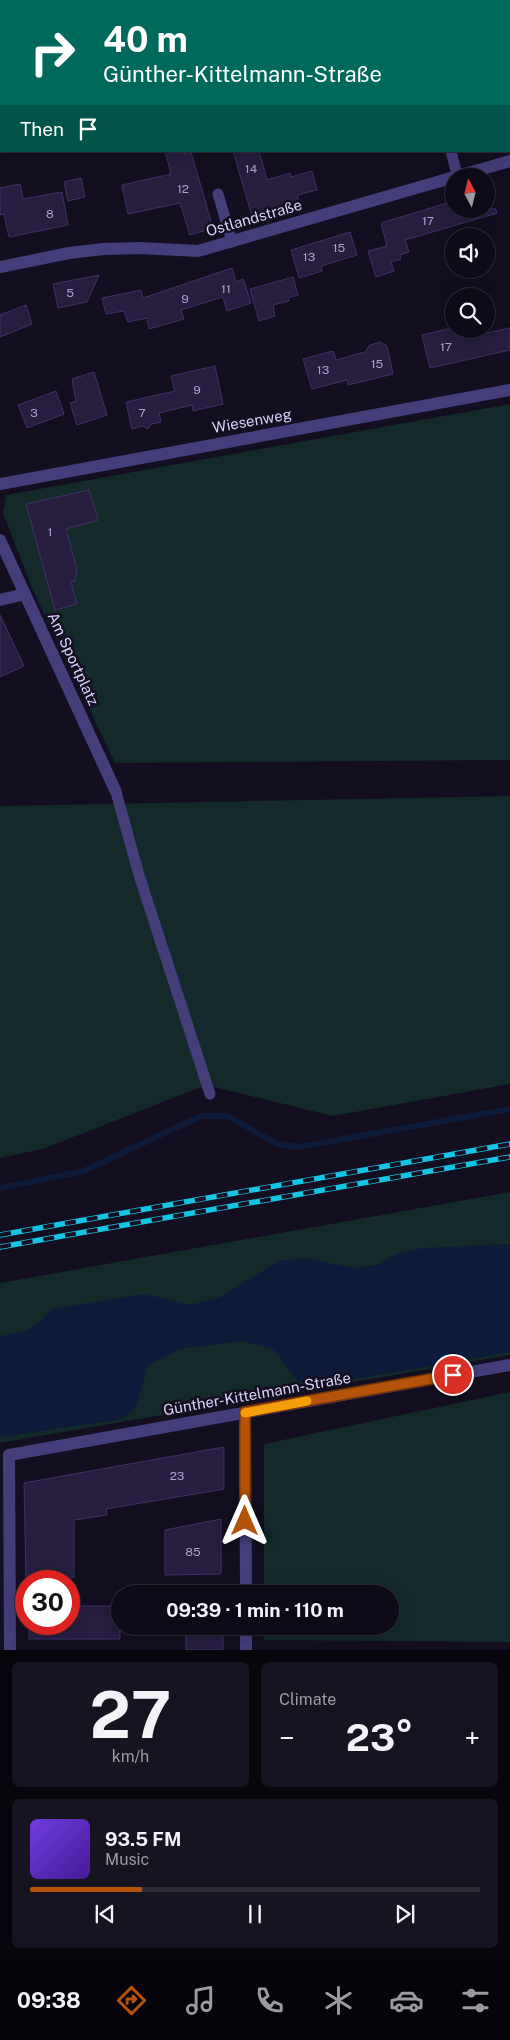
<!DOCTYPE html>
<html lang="en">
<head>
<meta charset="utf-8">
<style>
  body { margin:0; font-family:"Public Sans",sans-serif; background:#171421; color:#f1f3f6; height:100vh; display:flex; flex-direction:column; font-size:19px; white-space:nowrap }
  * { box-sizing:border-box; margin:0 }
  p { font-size:16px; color:#9b9ba2 }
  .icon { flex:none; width:28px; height:28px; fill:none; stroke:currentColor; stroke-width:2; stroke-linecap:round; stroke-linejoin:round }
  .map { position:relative; height:1650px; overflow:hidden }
  .drawer { display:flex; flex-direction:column; gap:12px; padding:12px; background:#08060d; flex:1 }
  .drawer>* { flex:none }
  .hud { position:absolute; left:0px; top:0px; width:510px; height:152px; box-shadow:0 5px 20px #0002,0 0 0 1px #2e2b37; background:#00695c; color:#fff; overflow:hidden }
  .needle { width:32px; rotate:353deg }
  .fabs { position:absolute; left:445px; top:168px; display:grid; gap:10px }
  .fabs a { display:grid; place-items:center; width:50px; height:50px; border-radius:50%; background:#0e0b18; box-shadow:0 5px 20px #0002,0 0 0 1px #2e2b37; font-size:25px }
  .speed { position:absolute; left:15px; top:1570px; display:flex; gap:10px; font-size:25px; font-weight:700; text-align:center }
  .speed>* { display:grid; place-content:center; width:65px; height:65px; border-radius:50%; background:#0e0b18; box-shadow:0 5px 20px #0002,0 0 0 1px #2e2b37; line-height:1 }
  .speed .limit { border:8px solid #d22; background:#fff; color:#111 }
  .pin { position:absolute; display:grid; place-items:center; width:42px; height:42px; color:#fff; margin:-21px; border:2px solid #fff; border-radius:50%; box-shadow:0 1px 5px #0007 }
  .me { position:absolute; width:55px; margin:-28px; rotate:0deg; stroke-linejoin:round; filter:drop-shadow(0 0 4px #0008) }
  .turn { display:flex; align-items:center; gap:18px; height:105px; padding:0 20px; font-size:22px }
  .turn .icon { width:65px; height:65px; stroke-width:2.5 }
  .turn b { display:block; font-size:35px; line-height:42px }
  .then { display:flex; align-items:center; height:48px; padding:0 20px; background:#0003; gap:10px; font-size:19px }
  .big { font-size:38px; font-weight:700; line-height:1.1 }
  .drawer .widget { flex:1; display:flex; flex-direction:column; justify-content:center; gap:8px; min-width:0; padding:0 18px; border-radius:8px; background:#171421 }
  .drawer .dial { align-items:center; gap:0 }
  .dial b { font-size:65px; line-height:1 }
  .song { display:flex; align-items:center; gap:15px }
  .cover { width:60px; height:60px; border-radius:8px; background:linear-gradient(135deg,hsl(260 70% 55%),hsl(260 70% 35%)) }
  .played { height:5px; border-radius:2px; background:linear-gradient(90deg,#b45309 25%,#2e2b37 25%) }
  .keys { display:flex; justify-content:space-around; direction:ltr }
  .heat { display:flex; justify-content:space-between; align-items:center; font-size:28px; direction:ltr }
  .drawer .tiles { flex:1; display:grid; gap:12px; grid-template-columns:1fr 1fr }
  .widget:last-child { grid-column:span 2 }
  .trip { position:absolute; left:111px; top:1585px; width:288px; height:50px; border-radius:25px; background:#0e0b18; box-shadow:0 5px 20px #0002,0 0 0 1px #2e2b37; font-weight:700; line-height:50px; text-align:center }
  .tab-bar { display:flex; height:80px; justify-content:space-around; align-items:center; background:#06040a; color:#9b9ba2 }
  .tab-bar .icon { width:35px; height:35px }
  .tab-bar .selected { color:#b45309 }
  .tab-bar b { font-size:22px; color:#f1f3f6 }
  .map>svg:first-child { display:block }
</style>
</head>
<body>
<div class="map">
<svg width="510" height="1650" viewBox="0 0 510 1650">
  <rect width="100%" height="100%" fill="#130f20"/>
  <g fill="#13292a">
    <polygon points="510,404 510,760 115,763 32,588 3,513 6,495"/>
    <polygon points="510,796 510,1084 333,1116 206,1085 43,1149 0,1158 0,806"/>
    <polygon points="510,1192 510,1355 0,1443 0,1283"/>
    <polygon points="510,1392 510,1642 264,1640 264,1626 390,1626 390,1594 264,1594 264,1444"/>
  </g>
  <path fill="#0e1b3b" d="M 510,1244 L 510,1352 L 315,1386 L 298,1381 L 273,1349 L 242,1341 L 180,1349 L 148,1365 L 136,1407 L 122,1419 L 0,1437 L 0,1336 C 24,1333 37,1329 51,1309 L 144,1294 L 191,1305 L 221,1297 L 280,1260 L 308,1259 L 354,1268 L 378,1265 L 398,1253 L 425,1248 Z"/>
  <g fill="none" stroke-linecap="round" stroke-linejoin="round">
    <polyline stroke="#0e1b3b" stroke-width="6" points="0,1188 84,1171 201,1116 228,1116 277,1144 299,1147 510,1109"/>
  </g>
  <g fill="#261d3f" stroke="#3f3169">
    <polygon points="165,151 182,151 183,154 191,152 213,228 190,235 180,203 128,214 122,185 171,174"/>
    <polygon points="233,151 259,151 267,180 290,173 291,177 312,171 317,190 297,195 299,202 252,216"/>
    <polygon points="81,178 85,197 68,201 64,182"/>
    <polygon points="20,184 23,199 62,192 68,225 9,237 4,214 0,215 0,188"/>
    <polygon points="454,201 454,209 496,209 497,213 405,240 409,252 400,255 401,259 391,262 394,271 376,277 368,251 387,246 381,223"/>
    <polygon points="350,232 357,255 321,266 322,271 299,278 291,250"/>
    <polygon points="232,268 236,282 243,279 251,303 227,311 223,297 181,310 184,319 149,329 147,318 128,322 124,311 106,314 102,298 141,290 143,298"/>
    <polygon points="99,275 87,302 58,308 53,284"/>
    <polygon points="293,277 298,295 288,298 289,301 273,305 275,316 259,321 250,289"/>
    <polygon points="26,305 32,324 0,337 0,315"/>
    <polygon points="510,328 510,350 430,368 422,335 448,329 462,329 464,338"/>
    <polygon points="380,342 387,346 393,374 348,385 347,380 312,389 303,359 333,351 336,360 365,352 370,345"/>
    <polygon points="215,366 223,404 193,411 192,405 159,413 161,422 151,424 148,429 143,426 132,429 126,402 175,391 171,376"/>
    <polygon points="94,372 107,415 77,425 70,403 76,401 72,379"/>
    <polygon points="56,391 64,414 27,428 18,405"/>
    <polygon points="89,490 98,520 66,529 77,569 75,581 71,582 77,604 55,610 26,504"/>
    <polygon points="0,615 24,666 0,677"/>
    <polygon points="224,1447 224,1489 106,1509 107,1515 74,1520 74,1577 26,1578 24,1483"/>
    <polygon points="221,1519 221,1574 165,1575 165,1530"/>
    <polygon points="69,1606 120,1606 120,1639 29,1639 29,1624 69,1624"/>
    <polygon points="223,1627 223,1650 186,1650 186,1628"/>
  </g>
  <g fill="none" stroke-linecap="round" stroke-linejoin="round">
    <g stroke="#443e7b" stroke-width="11">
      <polyline points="451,151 457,175"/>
      <polyline points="218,194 232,242"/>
      <polyline points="116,792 139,875 210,1094"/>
    </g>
    <g stroke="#443e7b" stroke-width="12">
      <polyline points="0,267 69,253 104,249 140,248 198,251 510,161"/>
      <polyline points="0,484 510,390"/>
      <polyline points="0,540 116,792"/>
      <polyline points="0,600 25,594"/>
      <polyline points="245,1412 246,1594"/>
      <polyline points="246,1626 246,1650"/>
      <polyline points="10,1650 9,1455 510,1365"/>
    </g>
    <defs>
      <g id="rail">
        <polyline points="0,1235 510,1144"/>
        <polyline points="0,1247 510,1157"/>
      </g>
    </defs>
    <use href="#rail" stroke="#15c4e5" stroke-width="5.5"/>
    <use href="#rail" stroke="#130f20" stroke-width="4" stroke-dasharray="11" stroke-linecap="butt"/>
  </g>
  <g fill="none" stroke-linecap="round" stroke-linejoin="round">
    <defs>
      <polyline id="route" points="245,1521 245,1412 453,1375"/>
    </defs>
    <use href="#route" stroke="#753606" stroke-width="12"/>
    <use href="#route" stroke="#b45309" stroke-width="9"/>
    <polyline stroke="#f59e0b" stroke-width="9" points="245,1413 307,1401"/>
  </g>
  <g text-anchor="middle" stroke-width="5" stroke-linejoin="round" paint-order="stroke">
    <g font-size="12" fill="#aca5cc">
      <text x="251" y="173">14</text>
      <text x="183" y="193">12</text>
      <text x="50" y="218">8</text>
      <text x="428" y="225">17</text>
      <text x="339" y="252">15</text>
      <text x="309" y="261">13</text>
      <text x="226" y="293">11</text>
      <text x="70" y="297">5</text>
      <text x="185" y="303">9</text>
      <text x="446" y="351">17</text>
      <text x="377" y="368">15</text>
      <text x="323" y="374">13</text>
      <text x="197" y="394">9</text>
      <text x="34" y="417">3</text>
      <text x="142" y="417">7</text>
      <text x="50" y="536">1</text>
      <text x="177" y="1480">23</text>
      <text x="193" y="1556">85</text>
    </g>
    <g font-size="15" fill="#d9d2fb" stroke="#130f20">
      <text transform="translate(254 218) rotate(-16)" y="5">Ostlandstraße</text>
      <text transform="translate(252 421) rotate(-10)" y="5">Wiesenweg</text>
      <text transform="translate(73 659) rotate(65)" y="5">Am Sportplatz</text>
      <text transform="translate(257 1394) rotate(-10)" y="5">Günther-Kittelmann-Straße</text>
    </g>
  </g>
</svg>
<div class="fabs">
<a><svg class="needle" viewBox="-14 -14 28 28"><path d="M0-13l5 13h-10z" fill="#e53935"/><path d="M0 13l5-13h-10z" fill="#9b9ba2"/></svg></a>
<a><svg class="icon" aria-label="sound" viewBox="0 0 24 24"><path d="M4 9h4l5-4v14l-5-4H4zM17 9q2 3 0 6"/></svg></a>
<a><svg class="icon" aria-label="search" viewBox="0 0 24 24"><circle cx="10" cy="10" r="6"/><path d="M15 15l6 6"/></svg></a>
</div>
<div class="speed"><div class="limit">30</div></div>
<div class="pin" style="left:453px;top:1375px;background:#d93025"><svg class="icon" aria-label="arrive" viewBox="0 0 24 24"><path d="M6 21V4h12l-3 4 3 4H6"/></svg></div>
<svg class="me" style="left:245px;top:1521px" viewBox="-20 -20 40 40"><path d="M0-17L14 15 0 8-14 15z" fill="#b45309" stroke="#fff" stroke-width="4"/></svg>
<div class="trip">09:39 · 1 min · 110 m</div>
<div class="hud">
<div class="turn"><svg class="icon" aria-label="right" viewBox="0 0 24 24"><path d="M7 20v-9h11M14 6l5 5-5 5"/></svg><div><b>40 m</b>Günther-Kittelmann-Straße</div></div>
<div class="then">Then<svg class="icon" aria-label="arrive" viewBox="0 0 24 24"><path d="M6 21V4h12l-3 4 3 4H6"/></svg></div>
</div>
</div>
<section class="drawer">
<div class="tiles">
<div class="widget dial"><b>27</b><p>km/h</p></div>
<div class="widget"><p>Climate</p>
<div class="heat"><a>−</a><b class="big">23°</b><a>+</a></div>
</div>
<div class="widget">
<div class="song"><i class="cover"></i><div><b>93.5 FM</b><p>Music</p></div></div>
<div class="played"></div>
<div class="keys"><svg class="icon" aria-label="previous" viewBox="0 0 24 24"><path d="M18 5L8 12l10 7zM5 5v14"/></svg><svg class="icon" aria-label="pause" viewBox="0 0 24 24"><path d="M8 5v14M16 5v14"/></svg><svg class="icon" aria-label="next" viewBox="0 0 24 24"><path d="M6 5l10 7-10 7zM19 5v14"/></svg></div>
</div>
</div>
</section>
<nav class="tab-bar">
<b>09:38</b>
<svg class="icon selected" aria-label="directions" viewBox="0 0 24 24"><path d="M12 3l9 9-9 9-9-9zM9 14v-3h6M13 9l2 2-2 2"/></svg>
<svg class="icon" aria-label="music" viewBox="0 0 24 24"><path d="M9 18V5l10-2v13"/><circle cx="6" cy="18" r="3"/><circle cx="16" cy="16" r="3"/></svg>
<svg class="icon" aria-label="phone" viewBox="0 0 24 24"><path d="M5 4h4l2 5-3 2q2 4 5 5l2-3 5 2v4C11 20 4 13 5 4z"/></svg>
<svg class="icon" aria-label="climate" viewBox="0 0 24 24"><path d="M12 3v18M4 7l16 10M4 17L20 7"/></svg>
<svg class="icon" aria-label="car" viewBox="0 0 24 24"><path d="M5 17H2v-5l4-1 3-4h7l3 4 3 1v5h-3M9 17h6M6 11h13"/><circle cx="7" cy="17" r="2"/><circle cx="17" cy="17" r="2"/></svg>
<svg class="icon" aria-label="filters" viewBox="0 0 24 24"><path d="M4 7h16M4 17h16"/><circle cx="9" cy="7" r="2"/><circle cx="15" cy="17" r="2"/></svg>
</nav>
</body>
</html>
